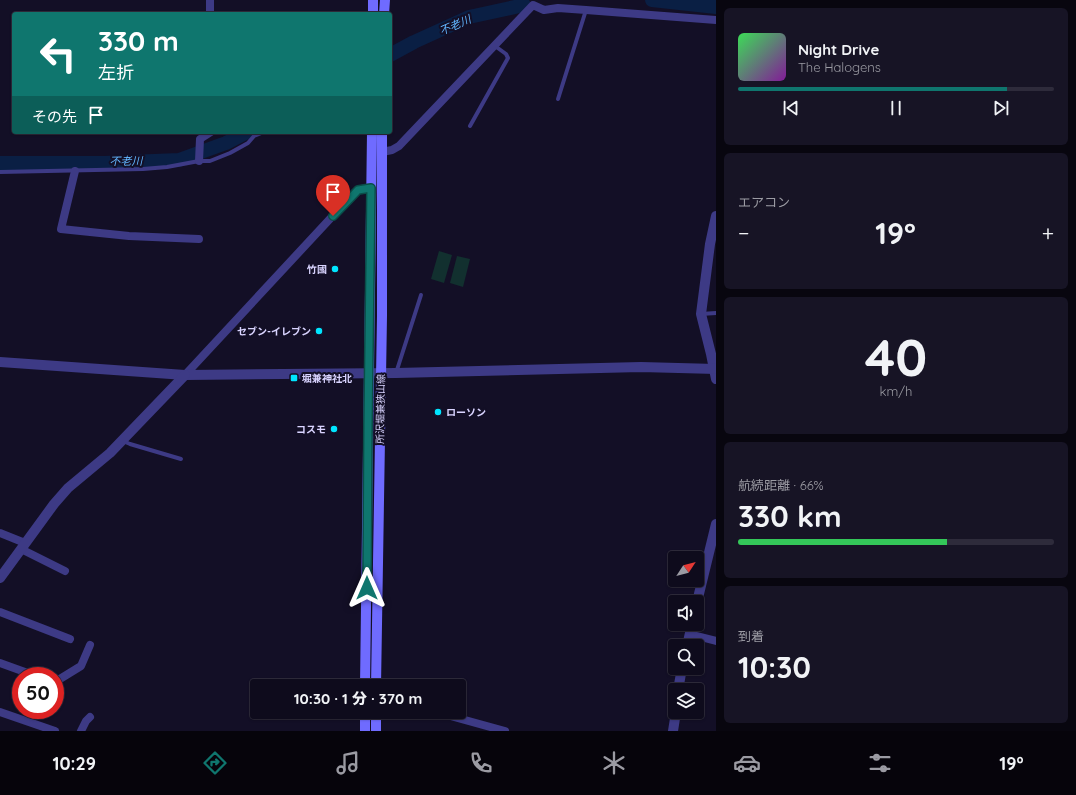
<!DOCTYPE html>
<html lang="ja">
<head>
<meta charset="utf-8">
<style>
  body { margin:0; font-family:Quicksand,"Noto Sans JP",sans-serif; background:#171425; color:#f1f3f6; height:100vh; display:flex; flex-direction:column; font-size:15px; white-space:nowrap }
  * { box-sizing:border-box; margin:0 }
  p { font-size:13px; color:#9b9ba3 }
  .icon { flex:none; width:22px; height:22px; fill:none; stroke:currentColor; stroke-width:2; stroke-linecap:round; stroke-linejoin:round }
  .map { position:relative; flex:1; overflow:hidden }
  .details { display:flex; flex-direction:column; gap:8px; padding:8px; background:#08060f; width:360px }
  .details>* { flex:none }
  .top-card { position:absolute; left:12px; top:12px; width:380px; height:122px; border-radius:4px; box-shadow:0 1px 3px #0004,0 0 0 1px #2e2b3b; background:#0f766e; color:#fff; overflow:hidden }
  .needle { width:26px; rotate:54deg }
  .buttons { position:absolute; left:668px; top:551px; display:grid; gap:8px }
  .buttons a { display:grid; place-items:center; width:36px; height:36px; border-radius:4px; background:#0e0b1c; box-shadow:0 1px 3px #0004,0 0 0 1px #2e2b3b; font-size:20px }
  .speed { position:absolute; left:12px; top:667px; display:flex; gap:8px; font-size:20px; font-weight:700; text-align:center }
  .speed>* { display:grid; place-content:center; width:52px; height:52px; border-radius:50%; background:#0e0b1c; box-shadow:0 1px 3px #0004,0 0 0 1px #2e2b3b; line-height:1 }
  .speed .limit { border:6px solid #d22; background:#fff; color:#111 }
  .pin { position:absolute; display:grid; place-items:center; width:34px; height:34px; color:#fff; margin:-41px -17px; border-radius:50% 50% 50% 0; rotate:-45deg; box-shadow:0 0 4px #0007 }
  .pin .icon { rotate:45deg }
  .me { position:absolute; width:44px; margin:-22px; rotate:0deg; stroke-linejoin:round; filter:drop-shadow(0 0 3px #0008) }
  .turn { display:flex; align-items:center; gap:14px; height:84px; padding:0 20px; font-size:18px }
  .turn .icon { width:52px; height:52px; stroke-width:2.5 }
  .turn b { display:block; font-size:28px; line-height:34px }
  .then { display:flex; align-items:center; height:38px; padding:0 20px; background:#0003; gap:8px; font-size:15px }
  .big { font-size:30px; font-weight:800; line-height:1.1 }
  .details .card { flex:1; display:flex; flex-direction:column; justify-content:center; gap:6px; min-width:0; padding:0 14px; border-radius:6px; background:#171425 }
  .details .dial { align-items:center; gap:0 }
  .dial b { font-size:52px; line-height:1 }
  .song { display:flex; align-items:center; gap:12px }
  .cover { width:48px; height:48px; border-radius:6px; background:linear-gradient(135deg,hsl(130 70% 55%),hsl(290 70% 35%)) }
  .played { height:4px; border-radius:2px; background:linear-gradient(90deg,#0f766e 85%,#2e2b3b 85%) }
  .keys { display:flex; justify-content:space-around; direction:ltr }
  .heat { display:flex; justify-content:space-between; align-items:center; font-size:22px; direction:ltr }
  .charge { height:6px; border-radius:3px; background:linear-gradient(90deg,#34c759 66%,#2e2b3b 0) }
  .trip { position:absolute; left:250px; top:679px; width:216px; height:40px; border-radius:4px; background:#0e0b1c; box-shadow:0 1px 3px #0004,0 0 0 1px #2e2b3b; font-weight:800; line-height:40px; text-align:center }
  .dock { display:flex; height:64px; justify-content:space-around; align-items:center; background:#06040b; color:#9b9ba3 }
  .dock .icon { width:28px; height:28px }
  .dock .active { color:#0f766e }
  .dock b { font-size:18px; color:#f1f3f6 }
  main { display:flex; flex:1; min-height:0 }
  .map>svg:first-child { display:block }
</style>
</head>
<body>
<main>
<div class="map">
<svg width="716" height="731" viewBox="0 0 716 731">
  <rect width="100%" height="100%" fill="#130f26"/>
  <g fill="#12302f">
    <polygon points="439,251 452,255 444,283 431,279"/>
    <polygon points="457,256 470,259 463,287 450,283"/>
  </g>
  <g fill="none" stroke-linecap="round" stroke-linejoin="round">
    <g stroke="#0a1f44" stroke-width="14">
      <polyline points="652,0 716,7"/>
      <polyline points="390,55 414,42 469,17 524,5"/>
      <polyline points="0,163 104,163 179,160 226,143 247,132"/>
    </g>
    <g stroke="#3d3a85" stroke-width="4">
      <polyline points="558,99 586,10"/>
      <polyline points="470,126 508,58 506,54 495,46"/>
      <polyline points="0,172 143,169 167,167 199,161 210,161 230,153 248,143 254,136 264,132"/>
      <polyline points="701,314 716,313"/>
      <polyline points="396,373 421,295"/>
      <polyline points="123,441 130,444 181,459"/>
    </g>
    <g stroke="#3d3a85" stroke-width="8">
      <polyline points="210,0 210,14"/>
      <polyline points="382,152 392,150 399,146 533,5 544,10 558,8 586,10 716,20"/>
      <polyline points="199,161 200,139 211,132"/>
      <polyline points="75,171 61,229 129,236 199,239"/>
      <polyline points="185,375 354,193 361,189 371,188"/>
      <polyline points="0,533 25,543"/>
      <polyline points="21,549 65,571"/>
      <polyline points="0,612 70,639"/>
      <polyline points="689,634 716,641"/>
      <polyline points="0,663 36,676"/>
      <polyline points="55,682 81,666 90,645"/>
      <polyline points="0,712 55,731"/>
      <polyline points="436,712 505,731"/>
      <polyline points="81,731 86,721 90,717"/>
    </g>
    <g stroke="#3d3a85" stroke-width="10">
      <polyline points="716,216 710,244 701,314 711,354 716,379"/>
      <polyline points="0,362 185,375 396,373 641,367 716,369"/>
      <polyline points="0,578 54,504 68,488 110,453 185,375"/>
      <polyline points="697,602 716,524"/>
      <polyline points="687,646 692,624"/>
      <polyline points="678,690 682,668"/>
      <polyline points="673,731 676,712"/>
    </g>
    <g stroke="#6f6bff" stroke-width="10">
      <polyline points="373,14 373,0"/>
      <polyline points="384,14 385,0"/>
      <polyline points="365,686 372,132"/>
      <polyline points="376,686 382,316 382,132"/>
      <polyline points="365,731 365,712"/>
      <polyline points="376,731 376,712"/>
    </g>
  </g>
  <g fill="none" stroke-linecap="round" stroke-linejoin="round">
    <defs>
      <polyline id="route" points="333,216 358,190 371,188 368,425 367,588"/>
    </defs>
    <use href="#route" stroke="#0a4d48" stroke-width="10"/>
    <use href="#route" stroke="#0f766e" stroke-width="7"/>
  </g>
  <g fill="#00e5ff" stroke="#130f26" stroke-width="1.5">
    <circle cx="335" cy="269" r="4"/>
    <circle cx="319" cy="331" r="4"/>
    <rect x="290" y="374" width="8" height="8" rx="2"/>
    <circle cx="438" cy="412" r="4"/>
    <circle cx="334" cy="429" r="4"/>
  </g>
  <g text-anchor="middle" stroke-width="4" stroke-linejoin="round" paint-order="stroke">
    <g font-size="10" font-weight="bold" fill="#d9d4ff" stroke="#130f26" text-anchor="end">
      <text x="327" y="273">竹國</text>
      <text x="311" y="335">セブン-イレブン</text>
      <text x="302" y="382" text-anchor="start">堀兼神社北</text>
      <text x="446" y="416" text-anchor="start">ローソン</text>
      <text x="326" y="433">コスモ</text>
    </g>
    <g font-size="10" fill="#d9d4ff" stroke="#130f26">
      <text transform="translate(380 409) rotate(-89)" y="4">所沢堀兼狭山線</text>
    </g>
    <g font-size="11" font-style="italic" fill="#62b6ff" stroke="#130f26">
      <text transform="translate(455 25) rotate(-24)" y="4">不老川</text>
      <text transform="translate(126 161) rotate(-1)" y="4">不老川</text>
    </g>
  </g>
</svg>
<div class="buttons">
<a><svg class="needle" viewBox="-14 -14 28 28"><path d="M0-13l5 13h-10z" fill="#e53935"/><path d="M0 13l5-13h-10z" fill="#9b9ba3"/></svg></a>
<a><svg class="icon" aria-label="sound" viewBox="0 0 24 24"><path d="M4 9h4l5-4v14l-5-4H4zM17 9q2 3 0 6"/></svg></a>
<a><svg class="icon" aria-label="search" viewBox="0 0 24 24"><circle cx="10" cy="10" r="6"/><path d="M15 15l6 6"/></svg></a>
<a><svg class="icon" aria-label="layers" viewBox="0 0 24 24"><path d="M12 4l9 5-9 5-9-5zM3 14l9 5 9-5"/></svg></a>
</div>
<div class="speed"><div class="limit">50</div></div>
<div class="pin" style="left:333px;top:216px;background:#d93025"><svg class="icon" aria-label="arrive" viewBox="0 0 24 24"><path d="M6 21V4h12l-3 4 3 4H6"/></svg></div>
<svg class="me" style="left:367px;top:588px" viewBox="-20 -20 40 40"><path d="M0-17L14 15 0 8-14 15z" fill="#0f766e" stroke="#fff" stroke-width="4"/></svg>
<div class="trip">10:30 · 1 分 · 370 m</div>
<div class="top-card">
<div class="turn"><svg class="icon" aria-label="left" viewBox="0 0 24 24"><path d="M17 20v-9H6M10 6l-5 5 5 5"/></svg><div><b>330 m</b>左折</div></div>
<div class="then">その先<svg class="icon" aria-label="arrive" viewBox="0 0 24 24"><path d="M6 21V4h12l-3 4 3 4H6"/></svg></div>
</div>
</div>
<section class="details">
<div class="card">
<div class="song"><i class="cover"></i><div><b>Night Drive</b><p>The Halogens</p></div></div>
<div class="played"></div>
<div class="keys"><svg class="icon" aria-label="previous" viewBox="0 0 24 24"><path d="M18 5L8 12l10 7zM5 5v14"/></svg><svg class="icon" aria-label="pause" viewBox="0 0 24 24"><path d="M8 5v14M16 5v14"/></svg><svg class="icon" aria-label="next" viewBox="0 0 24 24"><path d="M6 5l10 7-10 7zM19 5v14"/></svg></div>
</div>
<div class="card"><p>エアコン</p>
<div class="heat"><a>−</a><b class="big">19°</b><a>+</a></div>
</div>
<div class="card dial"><b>40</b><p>km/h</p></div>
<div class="card"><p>航続距離 · 66%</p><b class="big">330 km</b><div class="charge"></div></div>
<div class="card"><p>到着</p><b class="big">10:30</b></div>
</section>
</main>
<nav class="dock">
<b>10:29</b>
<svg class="icon active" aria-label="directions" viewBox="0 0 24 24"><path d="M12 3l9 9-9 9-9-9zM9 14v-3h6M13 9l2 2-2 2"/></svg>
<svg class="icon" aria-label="music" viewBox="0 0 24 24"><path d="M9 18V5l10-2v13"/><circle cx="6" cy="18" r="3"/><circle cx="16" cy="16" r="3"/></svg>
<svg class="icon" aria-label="phone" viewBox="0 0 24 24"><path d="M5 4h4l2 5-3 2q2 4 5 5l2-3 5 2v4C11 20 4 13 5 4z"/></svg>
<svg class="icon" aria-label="climate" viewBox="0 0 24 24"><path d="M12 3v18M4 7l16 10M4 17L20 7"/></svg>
<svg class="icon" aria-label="car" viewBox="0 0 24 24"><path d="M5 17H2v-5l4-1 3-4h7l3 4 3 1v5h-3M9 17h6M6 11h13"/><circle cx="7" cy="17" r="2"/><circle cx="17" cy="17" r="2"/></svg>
<svg class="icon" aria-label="filters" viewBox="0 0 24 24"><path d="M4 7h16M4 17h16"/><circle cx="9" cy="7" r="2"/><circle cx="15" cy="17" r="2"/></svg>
<b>19°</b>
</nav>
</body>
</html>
